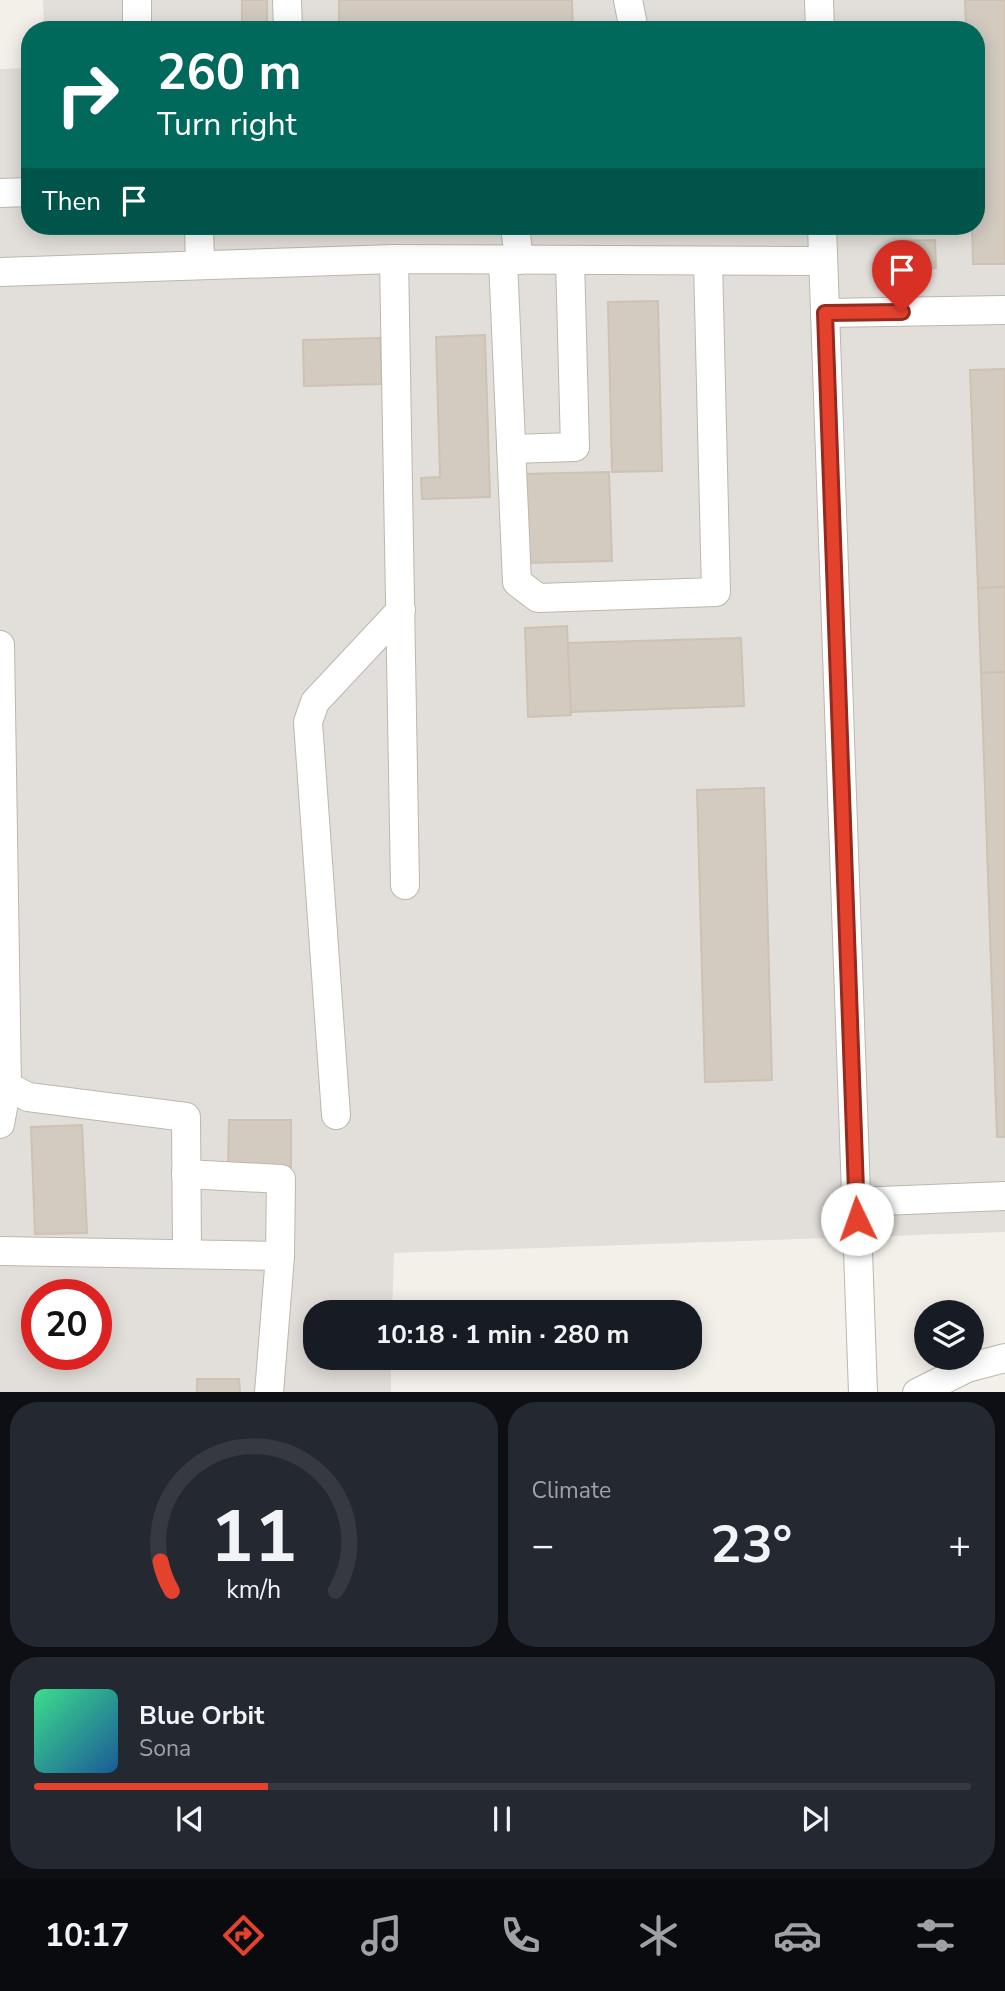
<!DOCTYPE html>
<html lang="en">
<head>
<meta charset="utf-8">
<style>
  body { margin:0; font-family:"Nunito Sans",sans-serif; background:#242831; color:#f1f3f6; height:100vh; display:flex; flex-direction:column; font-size:26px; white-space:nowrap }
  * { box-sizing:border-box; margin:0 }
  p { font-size:23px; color:#9ea1a6 }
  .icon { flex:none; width:38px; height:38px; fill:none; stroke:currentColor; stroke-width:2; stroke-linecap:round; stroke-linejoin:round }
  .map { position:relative; height:1392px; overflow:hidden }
  .sheet { display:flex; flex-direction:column; gap:10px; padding:10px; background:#0d0f14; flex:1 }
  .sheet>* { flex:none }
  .hud { position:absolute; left:21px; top:21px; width:964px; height:214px; border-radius:28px; box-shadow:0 4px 18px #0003; background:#00695c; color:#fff; overflow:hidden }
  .fabs { position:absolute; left:914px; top:1300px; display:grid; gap:14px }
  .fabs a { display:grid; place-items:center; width:70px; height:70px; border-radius:50%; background:#171b24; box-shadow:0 4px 18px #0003; font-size:35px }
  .speed { position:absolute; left:21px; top:1279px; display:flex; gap:14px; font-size:35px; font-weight:700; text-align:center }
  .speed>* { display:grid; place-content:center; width:91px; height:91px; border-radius:50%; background:#171b24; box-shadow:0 4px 18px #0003; line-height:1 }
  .speed .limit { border:10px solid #d22; background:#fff; color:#111 }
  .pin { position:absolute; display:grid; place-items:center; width:60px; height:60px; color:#fff; margin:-72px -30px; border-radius:50% 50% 50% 0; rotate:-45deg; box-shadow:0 0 7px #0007 }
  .pin .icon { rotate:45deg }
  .me { position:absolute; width:77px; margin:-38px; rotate:357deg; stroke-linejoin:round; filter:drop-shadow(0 0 5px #0008) }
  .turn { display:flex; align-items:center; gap:24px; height:147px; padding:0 21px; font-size:32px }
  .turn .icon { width:91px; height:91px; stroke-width:2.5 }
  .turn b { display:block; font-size:49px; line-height:60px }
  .then { display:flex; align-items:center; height:66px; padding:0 21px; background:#0003; gap:14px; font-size:26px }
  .big { font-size:52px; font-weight:700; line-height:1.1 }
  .sheet .card { flex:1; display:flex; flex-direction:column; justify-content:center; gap:10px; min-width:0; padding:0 24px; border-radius:28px; background:#242831 }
  .sheet .dial { align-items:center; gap:0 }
  .dial svg { height:182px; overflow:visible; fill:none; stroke:#363941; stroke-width:7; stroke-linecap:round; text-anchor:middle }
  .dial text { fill:#f1f3f6; stroke:none }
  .song { display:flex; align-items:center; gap:21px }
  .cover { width:84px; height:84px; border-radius:10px; background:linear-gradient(135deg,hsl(150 70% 55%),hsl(210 70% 35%)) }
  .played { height:7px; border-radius:4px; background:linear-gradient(90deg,#e5422e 25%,#363941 25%) }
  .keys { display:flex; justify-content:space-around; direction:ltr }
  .heat { display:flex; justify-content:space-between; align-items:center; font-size:38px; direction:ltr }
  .sheet .tiles { flex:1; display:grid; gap:10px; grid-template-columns:1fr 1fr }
  .card:last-child { grid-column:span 2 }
  .trip { position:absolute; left:303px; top:1300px; width:399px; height:70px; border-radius:28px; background:#171b24; box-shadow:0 4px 18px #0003; font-weight:700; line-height:70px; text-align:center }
  .tabs { display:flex; height:112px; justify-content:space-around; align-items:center; background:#090b0e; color:#9ea1a6 }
  .tabs .icon { width:49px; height:49px }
  .tabs .active { color:#e5422e }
  .tabs b { font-size:32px; color:#f1f3f6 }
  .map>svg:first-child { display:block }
</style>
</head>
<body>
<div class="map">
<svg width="1005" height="1393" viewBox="0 0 1005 1393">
  <rect width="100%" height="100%" fill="#f3efe9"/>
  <path fill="#e2dfda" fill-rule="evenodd" d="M 43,0 L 1005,0 L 1005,1232 L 394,1253 L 392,1312 L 315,1312 L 315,1358 L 391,1358 L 391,1392 L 0,1392 L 0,69 L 30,68 L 30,226 L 976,226 L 976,30 L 44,30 ZM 37,1295 L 96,1295 L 96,1354 L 37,1354 Z"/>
  <g fill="#d3cbc0" stroke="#cdc2b3" stroke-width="2">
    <rect x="242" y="0" width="25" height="30"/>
    <polygon points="339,0 572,0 573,30 529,30 529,23 339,29"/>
    <polygon points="965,0 1005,0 1005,264 973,264 972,226 976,226 976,30 966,30"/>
    <polygon points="30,68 30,132 26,132 24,69"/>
    <polygon points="935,240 936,268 905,269 904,241"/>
    <polygon points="658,301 662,471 612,472 608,302"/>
    <polygon points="485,335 490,497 422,499 421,478 440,477 436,337"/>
    <polygon points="380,338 382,384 304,386 303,340"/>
    <polygon points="1005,369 1005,587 978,588 970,370"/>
    <polygon points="609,472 612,561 525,563 522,474"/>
    <polygon points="1005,587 1005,672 981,673 978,588"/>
    <polygon points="567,626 571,715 528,717 525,628"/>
    <polygon points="741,638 744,706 571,712 568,643"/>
    <polygon points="1005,672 1005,1137 997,1137 981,673"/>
    <polygon points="764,788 772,1080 705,1082 697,790"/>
    <polygon points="229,1120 291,1120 291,1167 228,1166"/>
    <polygon points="82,1125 87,1233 35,1234 31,1127"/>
    <polygon points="197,1379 239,1379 240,1393 197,1393"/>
  </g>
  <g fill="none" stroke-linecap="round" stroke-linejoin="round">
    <defs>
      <g id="minor">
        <polyline points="137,0 137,30"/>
        <polyline points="287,0 288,30"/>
        <polyline points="628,0 634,30"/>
        <polyline points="819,0 820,30"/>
        <polyline points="0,193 30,192"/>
        <polyline points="199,226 200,265"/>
        <polyline points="515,226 519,260"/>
        <polyline points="822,226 863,1393"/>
        <polyline points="394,259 405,885"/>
        <polyline points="503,260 517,582 538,598 716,592 708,261"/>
        <polyline points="0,272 394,259 823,261"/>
        <polyline points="825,313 1005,310"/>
        <polyline points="511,449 575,447 570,260"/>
        <polyline points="0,645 7,1086 0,1124"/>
        <polyline points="7,1086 28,1097 186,1117 187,1254"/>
        <polyline points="336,1115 308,722 315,702 401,610"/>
        <polyline points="186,1174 281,1179 280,1256 269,1393"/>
        <polyline points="856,1202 1005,1196"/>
        <polyline points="0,1251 280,1256"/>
        <polyline points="917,1393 967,1368 1005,1358"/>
      </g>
    </defs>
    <use href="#minor" stroke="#bdb7ac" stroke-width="30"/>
    <use href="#minor" stroke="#fff" stroke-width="28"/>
  </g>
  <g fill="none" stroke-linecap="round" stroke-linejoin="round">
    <defs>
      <polyline id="route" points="857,1219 825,313 902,312"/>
    </defs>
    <use href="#route" stroke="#952b1e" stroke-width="18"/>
    <use href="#route" stroke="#e5422e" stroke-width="12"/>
  </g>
</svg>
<div class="fabs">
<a><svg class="icon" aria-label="layers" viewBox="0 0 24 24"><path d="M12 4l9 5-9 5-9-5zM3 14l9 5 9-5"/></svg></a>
</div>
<div class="speed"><div class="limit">20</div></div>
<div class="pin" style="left:902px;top:312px;background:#d93025"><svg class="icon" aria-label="arrive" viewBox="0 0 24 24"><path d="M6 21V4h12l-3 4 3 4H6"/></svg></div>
<svg class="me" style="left:857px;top:1219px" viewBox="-20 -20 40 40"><circle r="19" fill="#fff"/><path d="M0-13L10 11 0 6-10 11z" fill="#e5422e"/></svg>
<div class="trip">10:18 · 1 min · 280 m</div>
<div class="hud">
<div class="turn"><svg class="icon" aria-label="right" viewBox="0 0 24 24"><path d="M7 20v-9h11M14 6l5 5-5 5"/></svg><div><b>260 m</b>Turn right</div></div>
<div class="then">Then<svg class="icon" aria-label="arrive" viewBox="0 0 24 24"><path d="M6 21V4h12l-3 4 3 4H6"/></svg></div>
</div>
</div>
<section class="sheet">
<div class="tiles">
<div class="card dial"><svg viewBox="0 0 100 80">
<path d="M14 69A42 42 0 1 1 86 69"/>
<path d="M14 69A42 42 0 0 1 9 56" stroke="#e5422e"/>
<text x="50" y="56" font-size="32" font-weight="700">11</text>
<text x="50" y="72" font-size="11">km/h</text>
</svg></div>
<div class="card"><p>Climate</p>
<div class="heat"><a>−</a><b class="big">23°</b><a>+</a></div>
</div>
<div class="card">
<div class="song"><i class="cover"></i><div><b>Blue Orbit</b><p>Sona</p></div></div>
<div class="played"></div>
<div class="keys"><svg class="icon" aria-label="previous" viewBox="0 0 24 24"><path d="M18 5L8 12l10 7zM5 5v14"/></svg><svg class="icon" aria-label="pause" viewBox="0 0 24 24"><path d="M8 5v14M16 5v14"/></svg><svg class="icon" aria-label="next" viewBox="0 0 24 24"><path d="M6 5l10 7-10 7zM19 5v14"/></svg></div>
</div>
</div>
</section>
<nav class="tabs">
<b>10:17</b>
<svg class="icon active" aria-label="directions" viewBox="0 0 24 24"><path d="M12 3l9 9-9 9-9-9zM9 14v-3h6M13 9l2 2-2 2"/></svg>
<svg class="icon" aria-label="music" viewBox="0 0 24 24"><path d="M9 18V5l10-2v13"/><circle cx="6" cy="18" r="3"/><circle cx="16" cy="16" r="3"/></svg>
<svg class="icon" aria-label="phone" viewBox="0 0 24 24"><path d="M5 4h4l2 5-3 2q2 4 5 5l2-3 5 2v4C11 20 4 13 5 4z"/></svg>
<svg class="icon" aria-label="climate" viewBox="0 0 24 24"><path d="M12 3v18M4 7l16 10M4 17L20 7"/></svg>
<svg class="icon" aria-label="car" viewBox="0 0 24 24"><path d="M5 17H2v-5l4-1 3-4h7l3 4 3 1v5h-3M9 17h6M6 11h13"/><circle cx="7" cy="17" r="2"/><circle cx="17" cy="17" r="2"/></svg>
<svg class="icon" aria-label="filters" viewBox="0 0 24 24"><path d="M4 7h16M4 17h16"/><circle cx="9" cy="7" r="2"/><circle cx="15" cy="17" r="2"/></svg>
</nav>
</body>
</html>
